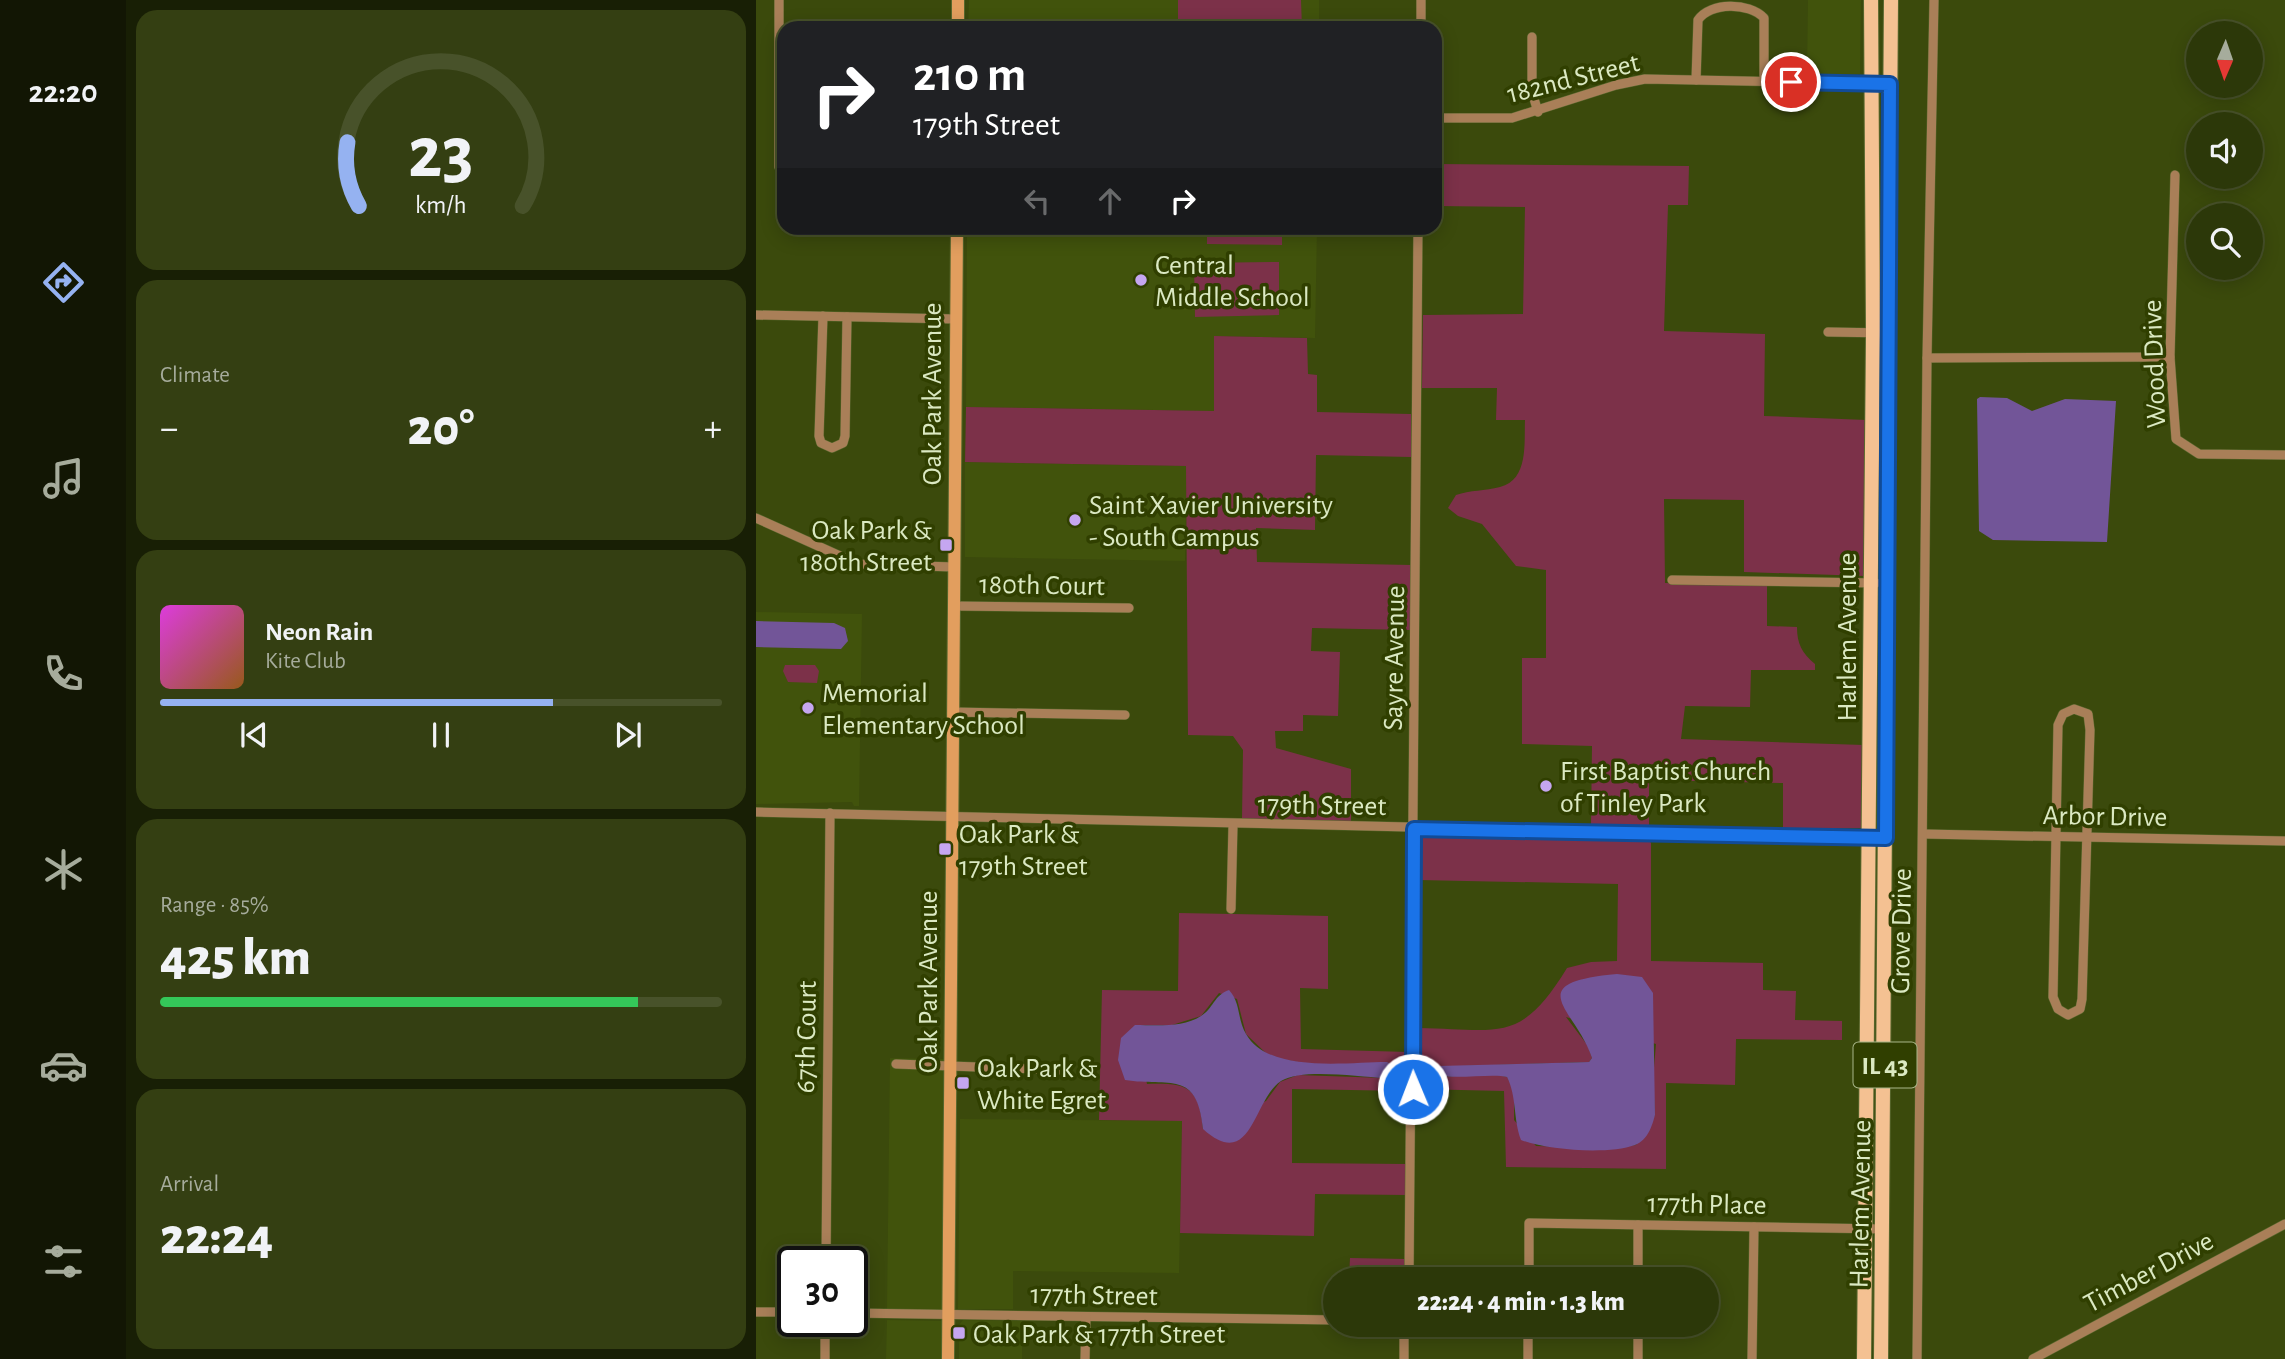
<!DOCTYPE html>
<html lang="en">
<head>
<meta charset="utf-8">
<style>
  body { margin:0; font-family:"Alegreya Sans",sans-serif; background:#343f12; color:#f1f3f6; height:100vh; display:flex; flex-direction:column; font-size:26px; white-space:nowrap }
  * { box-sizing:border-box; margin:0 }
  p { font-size:23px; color:#a6ac9c }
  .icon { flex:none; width:38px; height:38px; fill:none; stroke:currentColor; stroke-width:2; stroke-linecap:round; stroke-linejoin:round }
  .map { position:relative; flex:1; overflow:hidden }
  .side { display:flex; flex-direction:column; gap:10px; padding:10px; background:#181f05; width:630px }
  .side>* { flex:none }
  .banner { position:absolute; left:21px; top:21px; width:665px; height:214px; border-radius:21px; box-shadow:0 4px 18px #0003,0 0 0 2px #48522a; background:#202124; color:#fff; overflow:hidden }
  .needle { width:46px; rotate:182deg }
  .fabs { position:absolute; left:1430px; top:21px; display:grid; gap:14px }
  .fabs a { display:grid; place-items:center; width:77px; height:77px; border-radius:50%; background:#2c3809; box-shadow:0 4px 18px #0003,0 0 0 2px #48522a; font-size:35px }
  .speed { position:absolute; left:21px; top:1246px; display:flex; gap:14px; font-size:35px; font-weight:700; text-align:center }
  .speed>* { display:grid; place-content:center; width:91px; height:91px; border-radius:50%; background:#2c3809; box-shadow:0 4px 18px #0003,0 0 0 2px #48522a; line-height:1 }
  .speed .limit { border:4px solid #111; border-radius:10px; background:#fff; color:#111 }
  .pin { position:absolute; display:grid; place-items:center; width:60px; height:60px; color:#fff; margin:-30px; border:4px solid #fff; border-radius:50%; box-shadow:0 2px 7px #0007 }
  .me { position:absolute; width:77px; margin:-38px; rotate:359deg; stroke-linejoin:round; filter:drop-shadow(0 0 5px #0008) }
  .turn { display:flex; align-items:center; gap:24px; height:147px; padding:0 21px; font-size:32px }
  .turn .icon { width:91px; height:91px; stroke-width:2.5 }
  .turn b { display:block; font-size:49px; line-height:60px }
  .lanes { display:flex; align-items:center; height:66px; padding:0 21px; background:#0003; justify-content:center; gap:35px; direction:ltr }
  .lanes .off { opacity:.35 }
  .big { font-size:52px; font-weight:800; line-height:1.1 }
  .side .tile { flex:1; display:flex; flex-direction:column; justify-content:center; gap:10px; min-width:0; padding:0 24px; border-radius:21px; background:#343f12 }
  .side .dial { align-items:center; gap:0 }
  .dial svg { height:182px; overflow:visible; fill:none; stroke:#48522a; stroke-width:7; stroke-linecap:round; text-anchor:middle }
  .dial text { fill:#f1f3f6; stroke:none }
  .song { display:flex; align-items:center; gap:21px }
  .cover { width:84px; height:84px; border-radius:10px; background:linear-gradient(135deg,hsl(300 70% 55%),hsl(30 70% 35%)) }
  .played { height:7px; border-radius:4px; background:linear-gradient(90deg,#95b2f1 70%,#48522a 70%) }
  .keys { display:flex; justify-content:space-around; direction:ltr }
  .heat { display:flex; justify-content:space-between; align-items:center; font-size:38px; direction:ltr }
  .charge { height:10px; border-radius:5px; background:linear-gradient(90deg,#34c759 85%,#48522a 0) }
  .trip { position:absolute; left:567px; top:1267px; width:396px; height:70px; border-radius:35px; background:#2c3809; box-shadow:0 4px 18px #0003,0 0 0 2px #48522a; font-weight:800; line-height:70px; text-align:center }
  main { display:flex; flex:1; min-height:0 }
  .dock { display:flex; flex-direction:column; width:126px; justify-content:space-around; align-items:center; background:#121604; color:#a6ac9c }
  .dock .icon { width:49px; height:49px }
  .dock .active { color:#95b2f1 }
  .dock b { font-size:32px; color:#f1f3f6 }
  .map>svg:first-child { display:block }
</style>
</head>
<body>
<main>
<nav class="dock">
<b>22:20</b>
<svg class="icon active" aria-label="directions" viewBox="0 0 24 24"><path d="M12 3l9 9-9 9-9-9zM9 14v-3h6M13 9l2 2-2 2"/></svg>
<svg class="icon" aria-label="music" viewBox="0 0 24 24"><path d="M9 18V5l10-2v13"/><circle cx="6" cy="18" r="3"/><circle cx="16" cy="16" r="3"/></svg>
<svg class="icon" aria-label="phone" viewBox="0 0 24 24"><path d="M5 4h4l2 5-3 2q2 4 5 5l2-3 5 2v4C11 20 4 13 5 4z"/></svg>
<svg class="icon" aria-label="climate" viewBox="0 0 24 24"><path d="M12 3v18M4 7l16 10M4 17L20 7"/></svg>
<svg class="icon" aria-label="car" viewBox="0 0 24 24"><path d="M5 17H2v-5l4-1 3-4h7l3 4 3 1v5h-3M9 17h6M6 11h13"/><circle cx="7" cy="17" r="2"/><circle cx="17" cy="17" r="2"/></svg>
<svg class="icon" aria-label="filters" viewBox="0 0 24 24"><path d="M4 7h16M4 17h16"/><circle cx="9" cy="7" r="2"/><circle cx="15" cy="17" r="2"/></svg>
</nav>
<section class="side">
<div class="tile dial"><svg viewBox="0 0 100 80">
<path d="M14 69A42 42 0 1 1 86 69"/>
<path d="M14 69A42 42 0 0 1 9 41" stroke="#95b2f1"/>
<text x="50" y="56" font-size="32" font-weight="700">23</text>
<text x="50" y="72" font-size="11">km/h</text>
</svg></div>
<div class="tile"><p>Climate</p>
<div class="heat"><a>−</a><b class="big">20°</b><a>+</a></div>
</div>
<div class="tile">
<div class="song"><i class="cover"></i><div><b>Neon Rain</b><p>Kite Club</p></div></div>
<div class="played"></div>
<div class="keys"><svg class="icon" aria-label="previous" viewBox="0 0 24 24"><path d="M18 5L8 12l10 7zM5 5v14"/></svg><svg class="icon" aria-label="pause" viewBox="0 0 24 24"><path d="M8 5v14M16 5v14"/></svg><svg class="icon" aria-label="next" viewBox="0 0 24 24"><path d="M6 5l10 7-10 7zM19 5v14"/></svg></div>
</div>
<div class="tile"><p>Range · 85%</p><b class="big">425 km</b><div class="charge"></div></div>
<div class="tile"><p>Arrival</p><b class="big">22:24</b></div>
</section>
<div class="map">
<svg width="1529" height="1359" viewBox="0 0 1529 1359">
  <rect width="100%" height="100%" fill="#3b4a0c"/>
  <g fill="#41530c">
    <polygon points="213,0 563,0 563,28 212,28"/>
    <polygon points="1052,0 1105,0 1104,74 1051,74"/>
    <polygon points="211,228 561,228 559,338 459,336 458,411 210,407"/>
    <polygon points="209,462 431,466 429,561 209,557"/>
    <polygon points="0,612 106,614 103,806 98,806 96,802 0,804"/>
    <polygon points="134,1058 188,1059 186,1310 131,1309"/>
    <polygon points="204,1119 426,1121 423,1273 257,1271 257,1309 202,1309"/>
    <polygon points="131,1320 186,1321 186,1359 130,1359"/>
    <polygon points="207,1320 266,1321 266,1359 203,1359 203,1325"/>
  </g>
  <g fill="#7c3149" fill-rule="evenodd">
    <polygon points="422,0 545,0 546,28 422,28"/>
    <path d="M 679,164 L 933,166 L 932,205 L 912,205 L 908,331 L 1009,334 L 1008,416 L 1111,420 L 1109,576 L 988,572 L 988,500 L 908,499 L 909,583 L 1011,584 L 1011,626 L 1041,627 C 1041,644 1046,653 1059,664 L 1059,670 L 995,670 L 994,707 L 929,706 L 925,739 L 1108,745 L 1106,828 L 1027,829 L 1027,783 L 893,780 L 893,828 L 835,827 L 836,746 L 766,744 L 766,658 L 790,658 L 790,570 L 760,566 L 726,524 L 702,516 L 692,508 L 700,495 C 714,490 729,491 744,487 C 773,480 768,442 769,420 L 740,420 L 741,388 L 666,388 L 667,315 L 767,314 L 769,207 L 679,206 Z"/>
    <polygon points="451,228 526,228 526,245 451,244"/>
    <polygon points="523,262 523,315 439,317 438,263"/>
    <polygon points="458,336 551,338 552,374 561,375 561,412 655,414 655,457 560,455 559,530 500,528 501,562 656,565 654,630 556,628 555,651 584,652 582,716 547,715 547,731 519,731 520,748 595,769 595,822 486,819 487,750 477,736 432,735 430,466 209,462 210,407 458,411"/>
    <polygon points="29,665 59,665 63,671 61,683 32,682 27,671"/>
    <path d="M 664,833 L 892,838 L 895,843 L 895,961 L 1007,963 L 1007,990 L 1040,991 L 1039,1020 L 1086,1021 L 1086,1040 L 980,1039 L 979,1085 L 910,1083 L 910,1169 L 750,1167 L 748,1091 L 661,1089 L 662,1028 C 743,1029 764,1045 811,968 L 835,962 L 861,961 L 862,884 L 662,880 ZM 810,1017 L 900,1044 L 897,1079 L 899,1115 L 880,1145 L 848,1148 L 780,1146 L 758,1120 L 758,1090 L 751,1077 L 738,1074 L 682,1077 L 677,1067 L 833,1062 L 836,1058 L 832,1046 Z"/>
    <path d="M 423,913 L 572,916 L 572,989 L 544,988 L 545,1049 L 653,1052 L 652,1091 L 536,1089 L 536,1163 L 651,1164 L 650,1195 L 559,1194 L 558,1236 L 424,1233 L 426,1121 L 343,1120 L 346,990 L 422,991 ZM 463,993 L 481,999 L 490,1034 L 514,1057 L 628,1078 L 542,1075 L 524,1082 L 510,1101 L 447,1129 C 443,1086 431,1083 391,1084 L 379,1025 L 416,1025 L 445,1016 Z"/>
    <polygon points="594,1258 649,1259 648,1279 593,1279"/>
  </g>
  <g fill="#725598">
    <polygon points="1224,397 1251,398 1276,411 1309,399 1360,401 1351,542 1237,540 1223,531 1221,399"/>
    <polygon points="0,621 78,623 89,628 92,641 85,649 0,647"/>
    <path d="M 861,974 L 886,977 L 897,993 L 899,1115 C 896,1126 892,1140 879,1145 C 852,1155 790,1150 765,1140 C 757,1119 761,1097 751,1077 C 733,1072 681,1084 672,1069 L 682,1066 L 833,1062 L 836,1058 C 820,1009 762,983 861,974 Z"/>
    <path d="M 473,990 C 485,1003 481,1019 490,1034 C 513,1074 591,1062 631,1062 L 639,1066 L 640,1071 L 637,1075 L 628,1078 C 603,1077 546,1068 525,1081 C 497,1099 496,1173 447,1129 C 441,1069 414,1087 369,1080 L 362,1060 L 365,1038 L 379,1025 C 399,1025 427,1028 445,1016 C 457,1009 458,995 473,990 Z"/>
  </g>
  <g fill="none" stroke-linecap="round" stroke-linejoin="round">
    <defs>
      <g id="street">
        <polyline points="23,0 23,167 28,177"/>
        <polyline points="665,28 665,0"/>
        <polyline points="776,37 776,92 782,112"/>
        <path d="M 940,80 L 942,20 C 954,2 993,2 1008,18 L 1008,81"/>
        <polyline points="679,118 756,118 860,85 889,79 1134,84"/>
        <polyline points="1419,175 1414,357 1420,439 1443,454 1529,455"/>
        <polyline points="0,315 200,319"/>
        <polyline points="67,316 63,436 65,443 76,448 87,443 89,436 91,317"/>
        <polyline points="1072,332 1132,333"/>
        <polyline points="1171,358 1414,357"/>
        <polyline points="0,518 102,564 198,567"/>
        <polyline points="916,580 1120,583"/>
        <polyline points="198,606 373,608"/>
        <polygon points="1318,709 1332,714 1334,730 1326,999 1324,1009 1312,1015 1302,1009 1297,997 1302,725 1307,714"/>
        <polyline points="197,712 369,715"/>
        <polyline points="0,812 1130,838"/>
        <polyline points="1168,834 1529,841"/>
        <polyline points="475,909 477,825"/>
        <polyline points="140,1064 307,1070"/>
        <polyline points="70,1262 74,813"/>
        <polyline points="653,1279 662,228"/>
        <polyline points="773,1279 773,1223 1128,1229"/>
        <polyline points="882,1279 882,1225"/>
        <polyline points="0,1312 37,1312"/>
        <polyline points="96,1313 579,1320"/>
        <polyline points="69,1359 69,1321"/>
        <polyline points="329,1359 330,1317"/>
        <polyline points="648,1359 648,1325"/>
        <polyline points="772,1359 772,1325"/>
        <polyline points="882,1359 882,1325"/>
        <polyline points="996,1359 998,1227"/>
        <polyline points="1161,1359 1171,358 1178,0"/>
        <polyline points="1277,1359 1529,1224"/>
      </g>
      <g id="secondary">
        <polyline points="202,28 202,0"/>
        <polyline points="192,1359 201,228"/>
      </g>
      <g id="primary">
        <polyline points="1108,1359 1117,333 1115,0"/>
        <polyline points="1125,1359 1135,0"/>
      </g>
    </defs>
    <use href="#street" stroke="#58672d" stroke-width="10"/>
    <use href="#secondary" stroke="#58672d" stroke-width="14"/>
    <use href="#primary" stroke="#58672d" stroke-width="16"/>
    <use href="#street" stroke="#a97f58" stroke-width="9"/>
    <use href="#secondary" stroke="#e29e5e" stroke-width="12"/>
    <use href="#primary" stroke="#f4c192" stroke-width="14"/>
  </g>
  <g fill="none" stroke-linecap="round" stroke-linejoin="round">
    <defs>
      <polyline id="route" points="657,1089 658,829 1130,838 1134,84 1035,82"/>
    </defs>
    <use href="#route" stroke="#114b97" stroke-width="18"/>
    <use href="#route" stroke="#1a73e8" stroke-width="12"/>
  </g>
  <g fill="#c5a6f0" stroke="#303f00" stroke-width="2.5">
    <circle cx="385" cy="280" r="7"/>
    <circle cx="319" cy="520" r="7"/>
    <rect x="183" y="538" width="14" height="14" rx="3.5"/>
    <circle cx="52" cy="708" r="7"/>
    <circle cx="790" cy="786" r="7"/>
    <rect x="182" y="842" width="14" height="14" rx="3.5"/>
    <rect x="200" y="1076" width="14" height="14" rx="3.5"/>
    <rect x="196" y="1326" width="14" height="14" rx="3.5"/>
  </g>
  <g text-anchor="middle" stroke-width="7" stroke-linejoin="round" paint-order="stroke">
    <rect fill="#303f00" stroke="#a8b688" stroke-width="2" x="1097.5" y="1042.5" width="63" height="45" rx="5"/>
    <g font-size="26" font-weight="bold" fill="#dbe9c2">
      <text x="1129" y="1074">IL 43</text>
    </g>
    <g font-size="28" fill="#dbe9c2" stroke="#303f00">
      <text transform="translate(817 77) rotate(-14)" y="10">182nd Street</text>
      <text transform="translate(1397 364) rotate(-92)" y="10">Wood Drive</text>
      <text transform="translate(175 394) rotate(-90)" y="10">Oak Park Avenue</text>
      <text transform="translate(286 584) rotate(1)" y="10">180th Court</text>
      <text transform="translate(1090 637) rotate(-90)" y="10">Harlem Avenue</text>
      <text transform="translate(637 658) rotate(-89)" y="10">Sayre Avenue</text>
      <text transform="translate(566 804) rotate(1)" y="10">179th Street</text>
      <text transform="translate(1349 815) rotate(1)" y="10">Arbor Drive</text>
      <text transform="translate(1144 931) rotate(-89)" y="10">Grove Drive</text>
      <text transform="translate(171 982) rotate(-90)" y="10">Oak Park Avenue</text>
      <text transform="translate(49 1037) rotate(-89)" y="10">67th Court</text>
      <text transform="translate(951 1203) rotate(1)" y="10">177th Place</text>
      <text transform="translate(1103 1204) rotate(-89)" y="10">Harlem Avenue</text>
      <text transform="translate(1392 1271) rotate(-28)" y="10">Timber Drive</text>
      <text transform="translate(338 1294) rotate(1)" y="10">177th Street</text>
    </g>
    <g font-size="28" fill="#dbe9c2" stroke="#303f00" text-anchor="start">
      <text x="399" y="274">Central<tspan x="399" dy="32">Middle School</tspan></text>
      <text x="333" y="514">Saint Xavier University<tspan x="333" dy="32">- South Campus</tspan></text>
      <text x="176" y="539" text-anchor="end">Oak Park &amp;<tspan x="176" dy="32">180th Street</tspan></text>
      <text x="66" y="702">Memorial<tspan x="66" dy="32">Elementary School</tspan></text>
      <text x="804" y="780">First Baptist Church<tspan x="804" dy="32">of Tinley Park</tspan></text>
      <text x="203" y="843">Oak Park &amp;<tspan x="203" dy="32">179th Street</tspan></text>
      <text x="221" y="1077">Oak Park &amp;<tspan x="221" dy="32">White Egret</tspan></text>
      <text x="217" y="1343">Oak Park &amp; 177th Street</text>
    </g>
  </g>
</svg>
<div class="fabs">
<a><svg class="needle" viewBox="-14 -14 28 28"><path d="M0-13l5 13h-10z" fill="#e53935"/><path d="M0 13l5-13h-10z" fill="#a6ac9c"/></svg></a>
<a><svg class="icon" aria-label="sound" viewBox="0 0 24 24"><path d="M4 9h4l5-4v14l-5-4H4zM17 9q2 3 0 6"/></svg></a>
<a><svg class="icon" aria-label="search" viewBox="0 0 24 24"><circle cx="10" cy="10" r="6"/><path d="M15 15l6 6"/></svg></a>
</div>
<div class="speed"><div class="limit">30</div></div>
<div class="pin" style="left:1035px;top:82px;background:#d93025"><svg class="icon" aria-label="arrive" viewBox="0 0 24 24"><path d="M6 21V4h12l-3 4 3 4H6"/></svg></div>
<svg class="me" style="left:657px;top:1089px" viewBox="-20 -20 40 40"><circle r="17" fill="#1a73e8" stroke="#fff" stroke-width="3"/><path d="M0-11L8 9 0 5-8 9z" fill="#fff"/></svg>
<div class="trip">22:24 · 4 min · 1.3 km</div>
<div class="banner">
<div class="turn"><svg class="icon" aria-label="right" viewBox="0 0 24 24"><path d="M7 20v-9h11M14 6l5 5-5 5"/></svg><div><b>210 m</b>179th Street</div></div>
<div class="lanes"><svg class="icon off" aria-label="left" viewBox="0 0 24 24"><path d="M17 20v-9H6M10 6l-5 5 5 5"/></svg><svg class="icon off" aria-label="ahead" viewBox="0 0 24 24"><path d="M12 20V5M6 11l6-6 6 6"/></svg><svg class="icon" aria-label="right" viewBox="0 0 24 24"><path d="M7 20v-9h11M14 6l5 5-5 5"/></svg></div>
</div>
</div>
</main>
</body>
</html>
